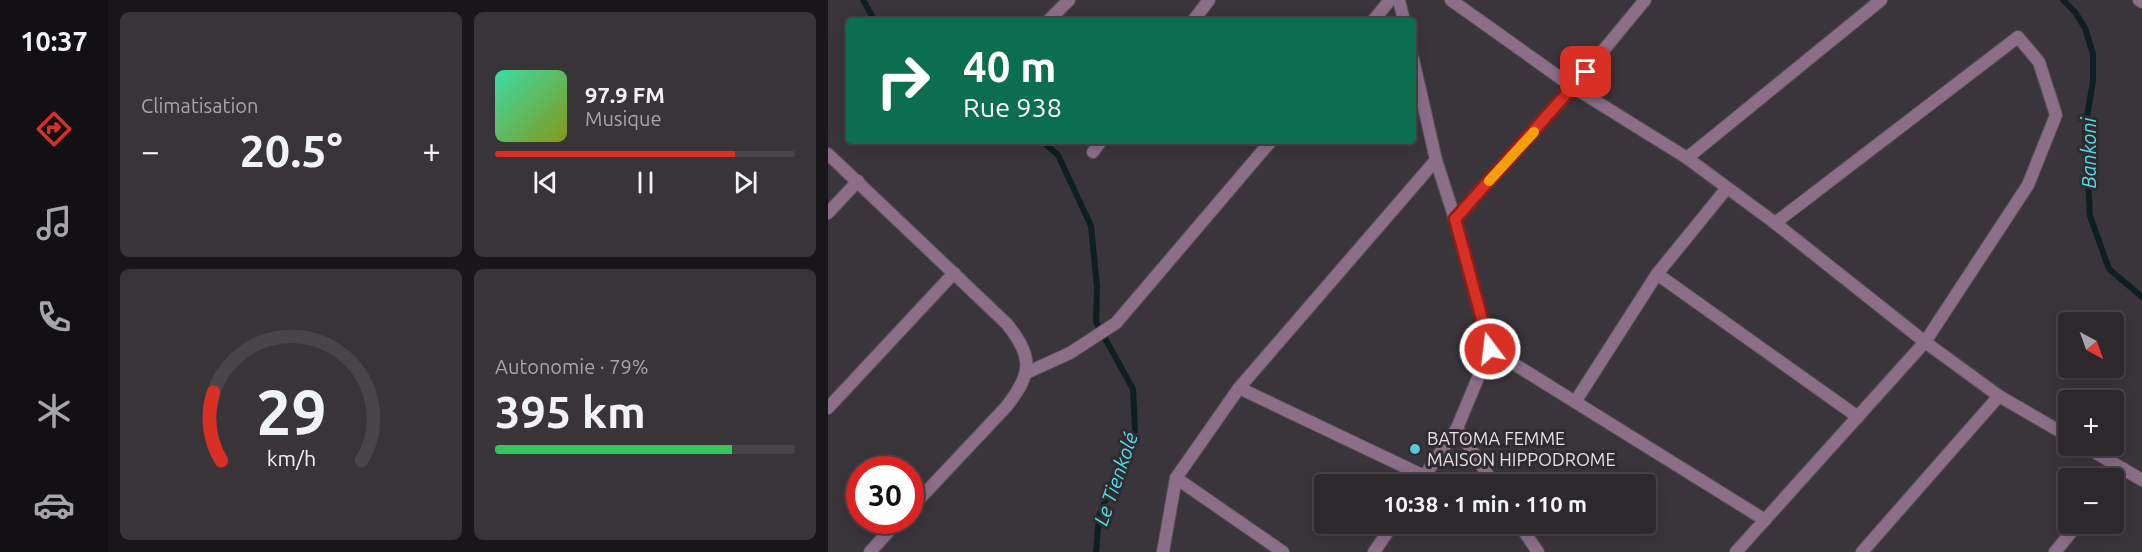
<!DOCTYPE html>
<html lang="fr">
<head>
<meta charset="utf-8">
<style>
  body { margin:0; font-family:Ubuntu,sans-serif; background:#383438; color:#f1f3f6; height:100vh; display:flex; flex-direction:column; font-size:22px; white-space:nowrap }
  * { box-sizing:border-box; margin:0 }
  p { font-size:20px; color:#a6a6a9 }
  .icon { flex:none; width:33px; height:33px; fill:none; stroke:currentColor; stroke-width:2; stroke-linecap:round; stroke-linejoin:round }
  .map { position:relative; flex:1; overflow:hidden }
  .sheet { display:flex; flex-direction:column; gap:12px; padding:12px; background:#181618; width:720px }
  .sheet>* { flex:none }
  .hud { position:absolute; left:18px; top:18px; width:570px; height:126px; border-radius:6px; box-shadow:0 3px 15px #0003,0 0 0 2px #484448; background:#0b6e4f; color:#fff; overflow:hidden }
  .needle { width:39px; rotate:139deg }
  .tools { position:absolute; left:1230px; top:312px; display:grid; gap:12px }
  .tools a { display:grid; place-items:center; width:66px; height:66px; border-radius:6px; background:#2c282c; box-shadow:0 3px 15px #0003,0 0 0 2px #484448; font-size:30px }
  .speed { position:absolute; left:18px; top:456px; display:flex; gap:12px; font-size:30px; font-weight:700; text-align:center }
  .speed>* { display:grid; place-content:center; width:78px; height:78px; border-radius:50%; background:#2c282c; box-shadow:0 3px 15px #0003,0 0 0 2px #484448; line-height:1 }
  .speed .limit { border:9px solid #d22; background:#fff; color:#111 }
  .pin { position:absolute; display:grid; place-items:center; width:51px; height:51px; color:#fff; margin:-26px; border-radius:12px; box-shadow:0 3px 9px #0006 }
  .me { position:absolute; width:66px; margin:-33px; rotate:345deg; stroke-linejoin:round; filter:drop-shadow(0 0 4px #0008) }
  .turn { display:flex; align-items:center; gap:21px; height:126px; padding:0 18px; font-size:27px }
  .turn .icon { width:78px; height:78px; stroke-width:2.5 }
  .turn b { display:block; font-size:42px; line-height:51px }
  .big { font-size:45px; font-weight:700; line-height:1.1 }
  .sheet .widget { flex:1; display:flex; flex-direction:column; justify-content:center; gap:9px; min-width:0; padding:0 21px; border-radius:9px; background:#383438 }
  .sheet .dial { align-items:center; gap:0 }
  .dial svg { height:156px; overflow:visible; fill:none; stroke:#484448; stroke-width:7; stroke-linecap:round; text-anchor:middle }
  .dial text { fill:#f1f3f6; stroke:none }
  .song { display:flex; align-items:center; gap:18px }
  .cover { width:72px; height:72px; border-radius:9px; background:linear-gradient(135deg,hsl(160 70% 55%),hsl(70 70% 35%)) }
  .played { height:6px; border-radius:3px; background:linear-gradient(90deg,#d93025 80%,#484448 80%) }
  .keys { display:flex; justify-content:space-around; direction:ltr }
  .heat { display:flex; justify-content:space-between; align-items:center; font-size:33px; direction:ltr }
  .charge { height:9px; border-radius:4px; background:linear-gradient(90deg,#34c759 79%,#484448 0) }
  .sheet .tiles { flex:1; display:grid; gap:12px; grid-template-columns:repeat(2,1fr) }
  .trip { position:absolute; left:486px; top:474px; width:342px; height:60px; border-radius:6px; background:#2c282c; box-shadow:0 3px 15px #0003,0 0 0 2px #484448; font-weight:700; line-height:60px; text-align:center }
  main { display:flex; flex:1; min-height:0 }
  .dock { display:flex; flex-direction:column; width:108px; justify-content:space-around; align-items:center; background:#121012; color:#a6a6a9 }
  .dock .icon { width:42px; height:42px }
  .dock .selected { color:#d93025 }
  .dock b { font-size:27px; color:#f1f3f6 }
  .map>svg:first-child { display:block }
</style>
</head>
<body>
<main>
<nav class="dock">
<b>10:37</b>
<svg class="icon selected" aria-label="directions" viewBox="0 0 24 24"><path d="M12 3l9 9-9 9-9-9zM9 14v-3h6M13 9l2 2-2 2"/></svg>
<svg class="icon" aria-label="music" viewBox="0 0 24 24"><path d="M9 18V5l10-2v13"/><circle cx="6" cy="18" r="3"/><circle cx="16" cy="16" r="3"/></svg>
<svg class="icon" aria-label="phone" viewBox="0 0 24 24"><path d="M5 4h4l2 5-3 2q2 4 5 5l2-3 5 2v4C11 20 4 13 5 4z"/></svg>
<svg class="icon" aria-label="climate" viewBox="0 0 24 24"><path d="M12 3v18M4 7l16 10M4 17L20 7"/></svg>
<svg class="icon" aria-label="car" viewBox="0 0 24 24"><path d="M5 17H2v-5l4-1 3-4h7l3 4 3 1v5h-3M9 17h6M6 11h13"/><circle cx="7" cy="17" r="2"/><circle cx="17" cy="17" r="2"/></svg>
</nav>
<section class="sheet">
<div class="tiles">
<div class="widget"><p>Climatisation</p>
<div class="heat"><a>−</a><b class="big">20.5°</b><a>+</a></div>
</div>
<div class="widget">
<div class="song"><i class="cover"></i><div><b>97.9 FM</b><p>Musique</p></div></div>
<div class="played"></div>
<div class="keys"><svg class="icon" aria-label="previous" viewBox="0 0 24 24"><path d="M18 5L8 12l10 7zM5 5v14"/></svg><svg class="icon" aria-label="pause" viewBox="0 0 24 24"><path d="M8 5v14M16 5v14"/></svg><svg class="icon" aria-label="next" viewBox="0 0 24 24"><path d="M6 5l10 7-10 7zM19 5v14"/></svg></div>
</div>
<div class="widget dial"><svg viewBox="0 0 100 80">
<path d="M14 69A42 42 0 1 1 86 69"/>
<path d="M14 69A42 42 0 0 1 10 34" stroke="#d93025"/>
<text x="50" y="56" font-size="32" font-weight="700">29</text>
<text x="50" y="72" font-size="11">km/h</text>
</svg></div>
<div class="widget"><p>Autonomie · 79%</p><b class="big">395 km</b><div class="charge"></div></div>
</div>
</section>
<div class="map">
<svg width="1314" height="552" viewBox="0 0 1314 552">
  <rect width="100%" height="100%" fill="#3a353a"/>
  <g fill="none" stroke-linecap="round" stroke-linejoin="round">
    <g stroke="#0d1f20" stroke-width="6">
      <polyline points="35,0 47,21"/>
      <polyline points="1235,0 1247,12 1257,28 1265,54 1265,81 1257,129 1262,216 1281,269 1314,297"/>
      <polyline points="214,141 230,155 263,226 269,287 268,322 305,389 307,430 271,516 268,552"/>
    </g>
    <defs>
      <g id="street">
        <polyline points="571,0 576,21"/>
        <polyline points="623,0 745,87 859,158 947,223 1097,342 1171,396 1240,436"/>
        <polyline points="1311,0 1314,2"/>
        <polyline points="220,21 241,0"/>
        <polyline points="365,21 381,0"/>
        <polyline points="545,21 562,0"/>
        <polyline points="585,59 608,160 627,219 662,349 629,428 666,484"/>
        <polyline points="265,152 273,141"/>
        <path d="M 0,154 L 179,324 C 206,358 204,374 178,407 L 82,509"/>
        <polyline points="859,158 1053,0"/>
        <polyline points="0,213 30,181"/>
        <polyline points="627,219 745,87 817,0"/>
        <polyline points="829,274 1030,417"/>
        <polyline points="662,349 937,520"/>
        <polyline points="198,373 242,353 288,323 443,141"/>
        <polyline points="411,388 596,476"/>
        <polyline points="747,402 829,274 899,188"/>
        <polyline points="0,408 126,273"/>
        <polyline points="1256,446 1314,480"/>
        <polyline points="348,478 455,552"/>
        <polyline points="1286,481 1296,469"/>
        <polyline points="591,484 629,428"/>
        <polyline points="691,524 710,552"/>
        <polyline points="42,552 71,520"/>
        <polyline points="335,552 348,478 411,388 608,160"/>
        <polyline points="546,552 565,524"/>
        <polyline points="908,552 1097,342 1200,185 1228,115 1211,62 1190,37 947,223"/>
        <polyline points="1034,552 1171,396"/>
        <polyline points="1227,552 1250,524"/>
      </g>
    </defs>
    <use href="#street" stroke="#555155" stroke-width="14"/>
    <use href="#street" stroke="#8d6e89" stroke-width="12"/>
  </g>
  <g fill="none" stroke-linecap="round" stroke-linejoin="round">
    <defs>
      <polyline id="route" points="662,349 627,219 758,72"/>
    </defs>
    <use href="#route" stroke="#8d1f18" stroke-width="15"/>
    <use href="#route" stroke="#d93025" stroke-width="10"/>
    <polyline stroke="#f59e0b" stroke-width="10" points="661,181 706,132"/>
  </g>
  <circle fill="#51ccd4" stroke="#302b30" stroke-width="2" cx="587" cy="449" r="6"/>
  <g text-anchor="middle" stroke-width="6" stroke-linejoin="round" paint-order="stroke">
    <g font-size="18" fill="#e4e1e4" stroke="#302b30" text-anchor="start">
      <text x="599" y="445">BATOMA FEMME<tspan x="599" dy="21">MAISON HIPPODROME</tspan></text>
    </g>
    <g font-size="20" font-style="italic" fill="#4fdfe9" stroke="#302b30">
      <text transform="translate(1261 153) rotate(-90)" y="7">Bankoni</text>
      <text transform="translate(288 479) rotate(-71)" y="7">Le Tienkolé</text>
    </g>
  </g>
</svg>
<div class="tools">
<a><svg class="needle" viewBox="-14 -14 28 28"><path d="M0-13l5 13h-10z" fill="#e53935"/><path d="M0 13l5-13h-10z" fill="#a6a6a9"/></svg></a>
<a>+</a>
<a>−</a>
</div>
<div class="speed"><div class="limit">30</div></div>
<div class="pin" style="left:758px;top:72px;background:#d93025"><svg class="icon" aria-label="arrive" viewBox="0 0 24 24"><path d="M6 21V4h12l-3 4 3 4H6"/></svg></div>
<svg class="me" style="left:662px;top:349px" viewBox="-20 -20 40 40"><circle r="17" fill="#d93025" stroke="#fff" stroke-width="3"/><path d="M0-11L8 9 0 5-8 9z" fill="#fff"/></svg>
<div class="trip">10:38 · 1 min · 110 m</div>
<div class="hud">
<div class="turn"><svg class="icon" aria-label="right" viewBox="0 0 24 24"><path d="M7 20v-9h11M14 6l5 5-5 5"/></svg><div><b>40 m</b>Rue 938</div></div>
</div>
</div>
</main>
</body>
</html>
